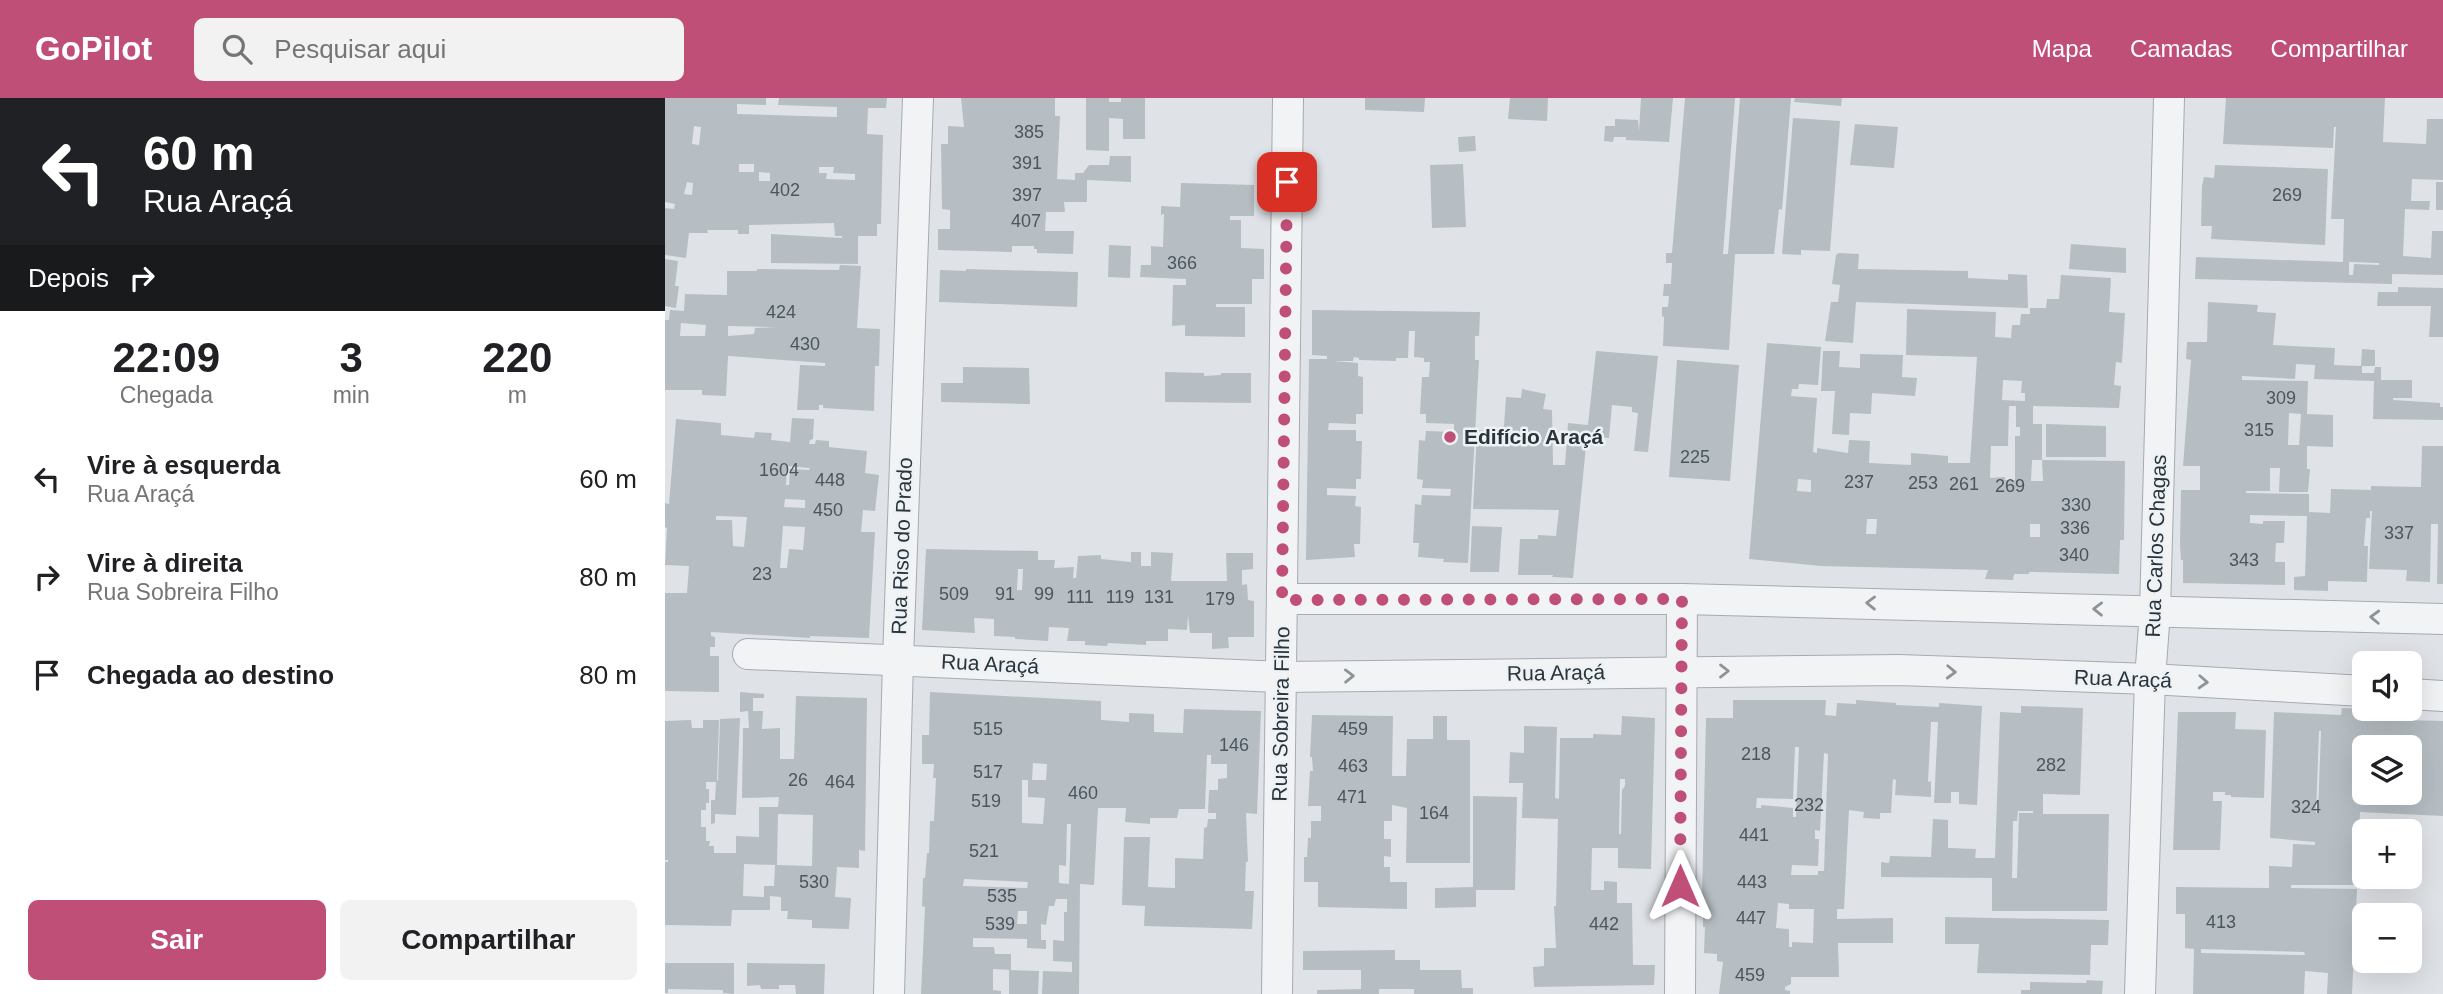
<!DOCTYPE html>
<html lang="pt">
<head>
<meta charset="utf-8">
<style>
  :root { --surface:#fff; --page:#f2f2f2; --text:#202124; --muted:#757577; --accent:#c04f78 }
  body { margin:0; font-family:Helvetica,sans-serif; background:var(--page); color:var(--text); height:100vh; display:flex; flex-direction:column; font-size:26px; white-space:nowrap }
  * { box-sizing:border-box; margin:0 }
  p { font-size:23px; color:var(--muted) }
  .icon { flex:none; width:38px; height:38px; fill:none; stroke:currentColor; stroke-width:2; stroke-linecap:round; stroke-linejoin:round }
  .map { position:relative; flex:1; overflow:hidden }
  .details { display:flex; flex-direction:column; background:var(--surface); width:665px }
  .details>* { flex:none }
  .hud { background:#202124; color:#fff; overflow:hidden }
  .buttons { position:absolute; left:1687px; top:553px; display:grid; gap:14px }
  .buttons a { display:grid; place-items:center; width:70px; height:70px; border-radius:10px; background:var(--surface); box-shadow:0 7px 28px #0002; font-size:35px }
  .pin { position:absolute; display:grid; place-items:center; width:60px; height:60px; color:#fff; margin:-30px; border-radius:14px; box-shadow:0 4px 10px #0006 }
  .me { position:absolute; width:77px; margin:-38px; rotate:0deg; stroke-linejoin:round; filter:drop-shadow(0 0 5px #0008) }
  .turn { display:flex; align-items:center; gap:24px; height:147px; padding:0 28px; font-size:32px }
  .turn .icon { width:91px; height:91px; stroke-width:2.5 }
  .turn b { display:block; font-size:49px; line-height:60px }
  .then { display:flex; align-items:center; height:66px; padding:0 28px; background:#0003; gap:14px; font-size:26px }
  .eta { display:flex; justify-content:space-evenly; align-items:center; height:119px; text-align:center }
  .eta b { font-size:42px; font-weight:600; line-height:49px }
  .action { display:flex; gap:14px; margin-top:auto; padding:14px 28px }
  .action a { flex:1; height:80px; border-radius:10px; background:var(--accent); color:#fff; font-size:28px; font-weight:600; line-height:80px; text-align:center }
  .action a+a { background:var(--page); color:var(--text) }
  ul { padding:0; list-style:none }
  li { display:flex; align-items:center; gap:21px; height:98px; padding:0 28px }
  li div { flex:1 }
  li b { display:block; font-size:26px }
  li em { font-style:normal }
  header { display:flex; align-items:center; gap:42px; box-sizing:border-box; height:98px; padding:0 35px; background:var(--accent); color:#fff }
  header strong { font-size:33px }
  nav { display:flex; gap:38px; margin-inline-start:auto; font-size:24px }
  .search { width:490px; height:63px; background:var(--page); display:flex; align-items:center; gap:18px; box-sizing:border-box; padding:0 24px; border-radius:10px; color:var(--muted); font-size:26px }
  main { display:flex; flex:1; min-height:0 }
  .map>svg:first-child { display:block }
</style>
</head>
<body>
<header>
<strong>GoPilot</strong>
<div class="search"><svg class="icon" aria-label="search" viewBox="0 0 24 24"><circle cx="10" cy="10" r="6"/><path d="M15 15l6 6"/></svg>Pesquisar aqui</div>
<nav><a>Mapa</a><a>Camadas</a><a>Compartilhar</a></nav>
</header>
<main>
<section class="details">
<div class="hud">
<div class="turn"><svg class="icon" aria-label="left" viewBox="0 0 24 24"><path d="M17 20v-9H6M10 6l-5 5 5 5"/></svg><div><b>60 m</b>Rua Araçá</div></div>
<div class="then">Depois<svg class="icon" aria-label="right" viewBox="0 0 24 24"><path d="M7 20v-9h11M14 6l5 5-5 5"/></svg></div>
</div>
<div class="eta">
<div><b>22:09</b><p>Chegada</p></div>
<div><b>3</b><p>min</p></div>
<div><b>220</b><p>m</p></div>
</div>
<ul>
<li><svg class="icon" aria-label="left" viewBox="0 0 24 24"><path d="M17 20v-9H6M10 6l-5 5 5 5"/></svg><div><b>Vire à esquerda</b><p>Rua Araçá</p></div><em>60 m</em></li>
<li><svg class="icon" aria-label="right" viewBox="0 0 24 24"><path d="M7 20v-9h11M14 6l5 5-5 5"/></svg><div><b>Vire à direita</b><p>Rua Sobreira Filho</p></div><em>80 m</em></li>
<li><svg class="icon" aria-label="arrive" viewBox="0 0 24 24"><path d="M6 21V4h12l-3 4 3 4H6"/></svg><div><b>Chegada ao destino</b></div><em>80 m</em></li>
</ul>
<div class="action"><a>Sair</a><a>Compartilhar</a></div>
</section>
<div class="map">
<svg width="1778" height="896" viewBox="0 0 1778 896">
  <rect width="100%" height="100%" fill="#dfe3e7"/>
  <!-- building -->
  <g fill="#b6bec3" fill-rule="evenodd">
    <path d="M0 0H101V7L72 6V16L172 19V9L113 7 114 0H222L221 10H203L202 36 218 37 216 126H212V138H193V166L106 165V136L177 140V138H170L169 125 84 127V136H73V132H42L43 135H24L21 160 0 157V110L9 111 10 106 0 104ZM29 28 36 29 34 47 27 46ZM74 66H89V74H74ZM154 69H169L168 75 190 76V82L161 81 162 75H154ZM94 74 105 75V83H94ZM22 84 28 85 27 97 19 96Z"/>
    <path d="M296 0H390V18H395L392 81 410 82V75H418L424 67H444L445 58H466V84L422 82V104H399L400 114H381L380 133H409L408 156 372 155V151H369V148H347V154L273 152V131H285V112L277 111 276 46H283V28L299 29Z"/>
    <path d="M421 0H444V4H456V0H480V41H458V21L444 20V53L421 52Z"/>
    <path d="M700 0H760L759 14 700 12Z"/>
    <path d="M845 0H883L882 23 843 21Z"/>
    <path d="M976 0H1008L1004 44 961 42V39H949L948 44 939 43 940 28H950V21L973 22 974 33Z"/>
    <path d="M1020 0H1070L1058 156H1063L1075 0H1126L1117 112 1114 111 1109 156H1070L1064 252 998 248 999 219 997 218V209H1003L1004 198H998L999 186H1006L1007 165H1001V155H1007Z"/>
    <path d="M1130 0H1177L1176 8 1129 4Z"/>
    <path d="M1561 0H1720L1718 44 1761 46 1762 21H1778V82L1747 81 1746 103H1765L1764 112 1740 111 1738 158 1766 160 1767 133H1778V177L1727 176V186L1530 181 1531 159 1678 164 1679 121H1666L1671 29H1669L1668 50 1558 46ZM1684 164 1714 165V167L1689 166 1688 177H1684Z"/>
    <path d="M1128 20 1175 23 1165 153 1136 152V157L1117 156Z"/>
    <path d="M1190 26 1233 29 1229 70 1185 67Z"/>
    <path d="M810 38 811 53 794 54 793 39Z"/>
    <path d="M798 66 801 129 767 130 765 67Z"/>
    <path d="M1550 67 1663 71 1660 147 1546 141 1547 128H1536L1537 88 1539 79 1549 80Z"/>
    <rect x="1771" y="84" width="7" height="28"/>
    <path d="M516 85 589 87V118H565V122H576V150L599 151V181H587V206H551V209H580V239L520 238V227L507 228 508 187H521V181L475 179 476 167H486V148L498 149 499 116 496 117V108L515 109Z"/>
    <path d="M1406 146 1461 150V175L1404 171Z"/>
    <path d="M444 147 466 148 465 180 443 179Z"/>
    <path d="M1174 155 1194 156 1193 171 1303 173V180L1343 182V176L1362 177 1363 210 1191 204 1188 245 1160 243 1166 204H1173L1175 187 1167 186 1171 157Z"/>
    <path d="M0 161 13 163 10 188H14L11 210 0 208Z"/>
    <path d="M175 167 196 168 192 230 215 231 214 268H210L209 313 158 310V307H154V312H132L135 267 160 268V265L63 258 61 298 37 297V292H0V222H4L5 212 19 213 20 196 62 197V173H92V171L174 172ZM16 225 41 227 40 238H15ZM63 228 107 229H112L90 230 89 236 63 238Z"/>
    <path d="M301 171 413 174 412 209 274 204 275 172 301 173Z"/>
    <path d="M1396 177 1446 180 1444 214 1460 215 1457 265 1451 264 1449 287 1456 288 1454 310 1368 308V326H1377V362L1460 363 1459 442H1455L1454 476 1364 474V476H1349L1348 482 1320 481 1323 472 1156 468 1084 461 1102 245 1156 249 1153 287 1134 286 1133 291H1127L1126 298 1152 300 1148 354 1152 355V350L1183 355 1184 342 1205 343 1204 365 1246 367V355L1283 358V365H1305L1312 259 1241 257 1242 211 1331 214 1330 239 1346 240 1347 227H1355L1356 216H1365V210H1381L1382 201H1394ZM1338 282 1357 283 1356 295H1360V303L1337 302ZM1344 308H1351V329H1355V338H1350V382H1340V379L1325 380 1326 348H1343ZM1367 362H1377L1378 383H1366ZM1133 381 1146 382V394L1132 393ZM1202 421H1212L1211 436H1201ZM1365 426H1375V439H1365Z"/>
    <path d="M1733 189 1778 190V239H1764L1766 208H1712L1713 194H1733Z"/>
    <path d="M1543 204 1593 207 1592 214 1611 215 1608 247 1670 250 1669 267 1696 268 1697 251 1710 252V268H1697V275H1709L1710 269H1716V282H1747V300H1728V302L1775 305V309H1778V322L1708 321 1709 283 1649 281 1650 267 1631 266 1630 281 1577 278V282L1643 283 1642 316 1668 317V349L1642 348V371H1645L1643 394H1614L1615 370H1605V393H1581V395L1644 396V414L1665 415 1666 391 1706 392V388L1756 389 1757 348H1778V486H1772L1773 426H1766L1765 484 1741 483 1742 472 1704 471 1707 413H1705V420H1701L1699 448H1703L1702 484 1663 483V493L1629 492V479L1640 478 1642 418 1585 417V425L1598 426V423H1620L1619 445H1611L1610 464H1620V487L1518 485V462H1516L1515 446 1516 392H1535V368H1518L1526 262 1521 261 1522 244H1542ZM1624 315 1636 316 1634 347H1623Z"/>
    <path d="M647 212 815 214 814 238H810V262H814L803 465 778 464 779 461 753 459 754 445H748L750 406 756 407 757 397 785 398 786 391 757 390 758 382 752 381 754 342 760 343 761 333 789 334V326L761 325V316H755L757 279H764L765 264H759V260L749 259 750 233H744L743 260H731V263L694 262V260L689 259 688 263H668L693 265V278L698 279V316H691V326L664 325 663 332H691V343H697L696 381H691V391L662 390V397L691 398 690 408 696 409 695 446H689L690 459 641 462 644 261H662V258L647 257Z"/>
    <path d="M931 253 993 258 983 354 969 353 973 315 967 314V309L947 307 944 340 922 338 908 480 887 479 888 477H853L855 441H873V437L891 438 894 412 808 411 812 332 835 333V329L839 328 841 299 856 300 857 291 881 296 878 311 887 312 888 367H900L903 325 923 327Z"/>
    <path d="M1158 253H1175L1174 269 1195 270V256L1238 257 1237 279 1252 280 1250 298 1207 295 1206 316 1185 315 1184 337 1167 336 1170 293H1156Z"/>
    <path d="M1012 262 1074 267 1065 383 1004 379Z"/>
    <path d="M298 269 364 270 365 306 276 304V285H298Z"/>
    <path d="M500 274 539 275V278L556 277V275H586V305L500 304Z"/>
    <path d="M127 320 149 321 148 341 145 342 144 346H150L151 342 164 343V349L202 353 200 375 214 377 210 413 198 412 196 434H210L204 540 145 538V540L46 534V538L50 539V549H45V558H54V594L0 593V495H22L24 468 0 467 2 430 0 429V405L4 406 11 321 56 325V337L89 340 90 334 107 335 106 342 125 344ZM122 368 145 370 144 372 125 371 124 387H121ZM120 401 140 402V410L119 409ZM51 418 82 419 79 449 68 448 67 422H51ZM118 428 140 429 138 452 124 451 122 470H115Z"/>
    <path d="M1381 326 1441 328V359H1381Z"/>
    <path d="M807 428 837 429 834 474H805Z"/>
    <path d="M261 451 373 453V462H390L389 470 409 469 408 480H411L413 458 436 457V461L466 464V454H476V468H486V454L508 455 506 483H562L561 455H588V471L577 472V487L582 486 583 502 589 503V539H563L564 550 547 551V535H525L523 517 522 532 503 531V543H481V547L443 545 442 548 420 547V543H402L404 530 384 529 383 543 350 541V539L329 538V521L309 520 310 535 257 532ZM353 471H358L357 492H352Z"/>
    <path d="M75 594 99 596V600H88V613H98L97 631 115 630V661H129L131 598 202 600 200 753 194 752V770L172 769 170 799 186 800 184 831 147 830V822L122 821 123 813H116V799L105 798V812H67L66 828 0 827V764H3V762H0V623L26 622 27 630H38V622H54L52 682 53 683 55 621 75 620 71 717 50 716V725L46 726V702H50L51 684H41V691H44V705H41V712H36V729H41V743H45L44 748H49V755H71V738L94 739V709H113L114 699 77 700 78 630H84L83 613 75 614ZM113 716 148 717 147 768 112 767ZM79 766 110 767 109 788H99V799L78 798Z"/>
    <path d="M265 594 436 603V622L464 624V615L489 616V634L518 635 519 611 596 613 592 716 581 715 583 764H581L580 793H589L587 831 479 828 480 808 457 807 459 739H485L483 789 510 790V760L538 761 539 730 542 729 543 721H551V715H543L544 692H553V681L562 680V666H546V657H542L540 711H514L512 720H485V726L460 724 461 710H433L429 787 415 786 414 896H377L378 873 407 874V864L388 863V842L399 843V814H402V801H391L389 808H384L381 827 376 826V842H381V851L362 850V841L308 840V849H329L330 856H346V872L328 871V892L336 893V896H256L260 809 257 808 258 780H260L262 755H264L265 723H269L271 680H268L269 666H257V637H264ZM368 665 382 666 381 682H367ZM357 682H363V699L380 700 378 726 357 725ZM402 726H406L404 786 394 785V767L401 768ZM299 781 363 784 362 790 298 788ZM353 813H362V826H352Z"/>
    <path d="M1068 602H1161L1160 617 1171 618 1172 605 1191 606V602L1231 605V607L1274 609V605L1317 608 1312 707 1294 706V694H1286V705H1269L1273 624H1266L1263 684 1266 683V699L1230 697 1231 682 1228 681 1226 715H1215V721L1198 720 1199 714 1184 712 1179 811H1172V821L1228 820V845H1173L1174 879H1126V886L1120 889V892L1125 893V896H1054L1058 864 1052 863V856L1039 855 1040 829H1038V799L1037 798 1041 620H1068ZM1130 649H1134L1131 719H1128V710L1096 707V710H1091L1092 700 1128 701ZM1159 655 1163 656 1159 773H1153V777H1126L1127 767 1153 768 1154 741H1150V732L1155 733ZM1113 805 1124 806V811H1149L1148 845 1127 844V849H1124V831L1111 830Z"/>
    <path d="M1356 608 1418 610 1415 697 1378 696V716H1444L1442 813H1327V780L1216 779V764L1224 765 1225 758 1266 759 1268 721 1283 722V750L1311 751 1310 760H1330L1335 614 1356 615ZM1353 713H1368V715H1354L1352 780H1347L1348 723H1352Z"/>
    <path d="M1677 610 1699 611V621L1778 623V718L1695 714 1692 787H1626V790L1692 791 1687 896H1662L1663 875 1640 873 1639 896H1528L1529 851 1520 850V816H1511V789L1604 790V768L1627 769 1628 746 1650 747V744L1605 740 1609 614 1676 617ZM1654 633H1656L1653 715H1651ZM1699 649H1745V695H1699ZM1536 851 1639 854 1640 857 1536 855Z"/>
    <path d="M1513 614H1571L1570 631 1601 632 1599 700 1566 699V697H1560V694H1548V703H1557L1555 752H1508Z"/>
    <path d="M647 617 728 618 727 678H741L742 641H768V618H782V642H805V765H741L742 710 727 707V723H719V741H726V759L719 758V769H725V784H742V811L653 809V784H639V759H642L643 740H646V723H656V708H643L645 673H648L647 659H645Z"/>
    <path d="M957 618 990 620 986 771 953 770V750H927L926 792H939V783L952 784V805H967L968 867H990L989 887 869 889 868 869 879 868V850H891L889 808H891L893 721 857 720 858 685H844L845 654 859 655V628L892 629 890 700 894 701 895 640H928V636L956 637ZM955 681H960V688L957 692 956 736H954Z"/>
    <path d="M808 698 852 699 850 792H811V809L770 810V790L808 789Z"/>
    <path d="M1280 819 1444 822 1443 847H1426L1425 877 1312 875 1314 846H1280Z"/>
    <path d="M730 852V862H755V872H796L797 890H808V896H749V891H714V896H652V892L696 891V872H638V853Z"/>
    <path d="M0 865H69V896L58 895V892L3 891V895H0Z"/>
    <path d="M82 865 160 866 159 896H131L130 887H114V891H96L95 887 82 888Z"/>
    <path d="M344 872 374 873 373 896H344Z"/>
    <path d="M1422 882 1438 883 1437 896H1356V892H1365V884L1421 885Z"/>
  </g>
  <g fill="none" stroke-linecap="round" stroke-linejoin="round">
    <defs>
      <g id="minor">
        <path d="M617 501H1017L1778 521"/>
        <path d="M83 556 616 579 1234 572 1485 581 1699 593"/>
        <path d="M1745 596 1778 598"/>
        <path d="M224 896 233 562 253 0"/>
        <path d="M612 896 623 0"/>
        <path d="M1015 896 1017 501"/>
        <path d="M1475 896 1485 581 1490 513 1504 0"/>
      </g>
    </defs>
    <!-- minor casing -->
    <use href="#minor" stroke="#a5abb0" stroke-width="32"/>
    <!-- minor -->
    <use href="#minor" stroke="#f1f3f5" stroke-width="30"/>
  </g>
  <!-- one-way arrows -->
  <defs><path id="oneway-chevron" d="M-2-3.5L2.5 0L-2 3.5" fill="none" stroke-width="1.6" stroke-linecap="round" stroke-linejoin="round" transform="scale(1.75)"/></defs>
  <g stroke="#8d9498">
    <use href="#oneway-chevron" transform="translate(1206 505) rotate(-179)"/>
    <use href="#oneway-chevron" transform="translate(1433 511) rotate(-179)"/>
    <use href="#oneway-chevron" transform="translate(1710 519) rotate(-178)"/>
    <use href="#oneway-chevron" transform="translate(1059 573)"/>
    <use href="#oneway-chevron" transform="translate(1286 574) rotate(2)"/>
    <use href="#oneway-chevron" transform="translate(684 578) rotate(-1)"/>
    <use href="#oneway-chevron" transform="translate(1538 584) rotate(3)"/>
  </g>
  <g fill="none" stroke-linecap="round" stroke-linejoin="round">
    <!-- route -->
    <path stroke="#c04f78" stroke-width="12" stroke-dasharray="0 21.6" d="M622 84 617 502 1017 501 1015 788"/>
  </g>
  <!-- markers -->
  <circle fill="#c04f78" stroke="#eef2f4" stroke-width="2.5" cx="785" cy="339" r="7"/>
  <g text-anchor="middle" stroke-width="5" stroke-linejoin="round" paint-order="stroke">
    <!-- number labels -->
    <g font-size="18" fill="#4c565e">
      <text x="364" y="40">385</text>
      <text x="362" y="71">391</text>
      <text x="120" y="98">402</text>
      <text x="362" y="103">397</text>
      <text x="1622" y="103">269</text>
      <text x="361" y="129">407</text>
      <text x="517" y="171">366</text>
      <text x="116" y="220">424</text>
      <text x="140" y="252">430</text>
      <text x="1616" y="306">309</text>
      <text x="1594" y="338">315</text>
      <text x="1030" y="365">225</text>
      <text x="114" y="378">1604</text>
      <text x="165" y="388">448</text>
      <text x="1194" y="390">237</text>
      <text x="1258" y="391">253</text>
      <text x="1299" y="392">261</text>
      <text x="1345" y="394">269</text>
      <text x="1411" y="413">330</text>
      <text x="163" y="418">450</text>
      <text x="1410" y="436">336</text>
      <text x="1734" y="441">337</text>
      <text x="1409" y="463">340</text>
      <text x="1579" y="468">343</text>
      <text x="97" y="482">23</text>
      <text x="289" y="502">509</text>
      <text x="340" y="502">91</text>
      <text x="379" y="502">99</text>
      <text x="415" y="505">111</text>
      <text x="455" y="505">119</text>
      <text x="494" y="505">131</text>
      <text x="555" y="507">179</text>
      <text x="323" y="637">515</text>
      <text x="688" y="637">459</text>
      <text x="569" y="653">146</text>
      <text x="1091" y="662">218</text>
      <text x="1386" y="673">282</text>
      <text x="688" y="674">463</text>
      <text x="323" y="680">517</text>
      <text x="133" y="688">26</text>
      <text x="175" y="690">464</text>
      <text x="418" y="701">460</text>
      <text x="687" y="705">471</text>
      <text x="321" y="709">519</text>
      <text x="1144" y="713">232</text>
      <text x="1641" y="715">324</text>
      <text x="769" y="721">164</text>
      <text x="1089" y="743">441</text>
      <text x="319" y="759">521</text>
      <text x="149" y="790">530</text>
      <text x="1087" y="790">443</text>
      <text x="337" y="804">535</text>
      <text x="1086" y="826">447</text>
      <text x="1556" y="830">413</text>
      <text x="335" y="832">539</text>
      <text x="939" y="832">442</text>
      <text x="1085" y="883">459</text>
    </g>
    <!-- poi labels -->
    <g font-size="21" font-weight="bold" fill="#29343c" stroke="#eef2f4" text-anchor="start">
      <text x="799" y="346">Edifício Araçá</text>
    </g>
    <!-- street labels -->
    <g font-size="21" fill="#29343c" stroke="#eef2f4">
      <text transform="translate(237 448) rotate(-88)" y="7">Rua Riso do Prado</text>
      <text transform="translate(1491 448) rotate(-88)" y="7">Rua Carlos Chagas</text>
      <text transform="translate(325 566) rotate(3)" y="7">Rua Araçá</text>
      <text transform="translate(891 575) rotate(-1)" y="7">Rua Araçá</text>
      <text transform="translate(1458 581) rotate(2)" y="7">Rua Araçá</text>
      <text transform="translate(616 616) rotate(-89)" y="7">Rua Sobreira Filho</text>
    </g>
  </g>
</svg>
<div class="buttons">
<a><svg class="icon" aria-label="sound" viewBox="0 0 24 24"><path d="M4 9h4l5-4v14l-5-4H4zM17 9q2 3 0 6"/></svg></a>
<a><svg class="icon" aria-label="layers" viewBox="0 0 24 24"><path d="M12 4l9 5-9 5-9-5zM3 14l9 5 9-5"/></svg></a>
<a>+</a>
<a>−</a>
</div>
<div class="pin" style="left:622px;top:84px;background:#d93025"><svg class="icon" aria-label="arrive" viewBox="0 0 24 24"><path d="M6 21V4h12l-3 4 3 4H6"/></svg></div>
<svg class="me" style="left:1015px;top:788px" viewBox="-20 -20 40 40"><path d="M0-17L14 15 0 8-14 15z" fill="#c04f78" stroke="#fff" stroke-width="4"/></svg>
</div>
</main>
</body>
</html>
